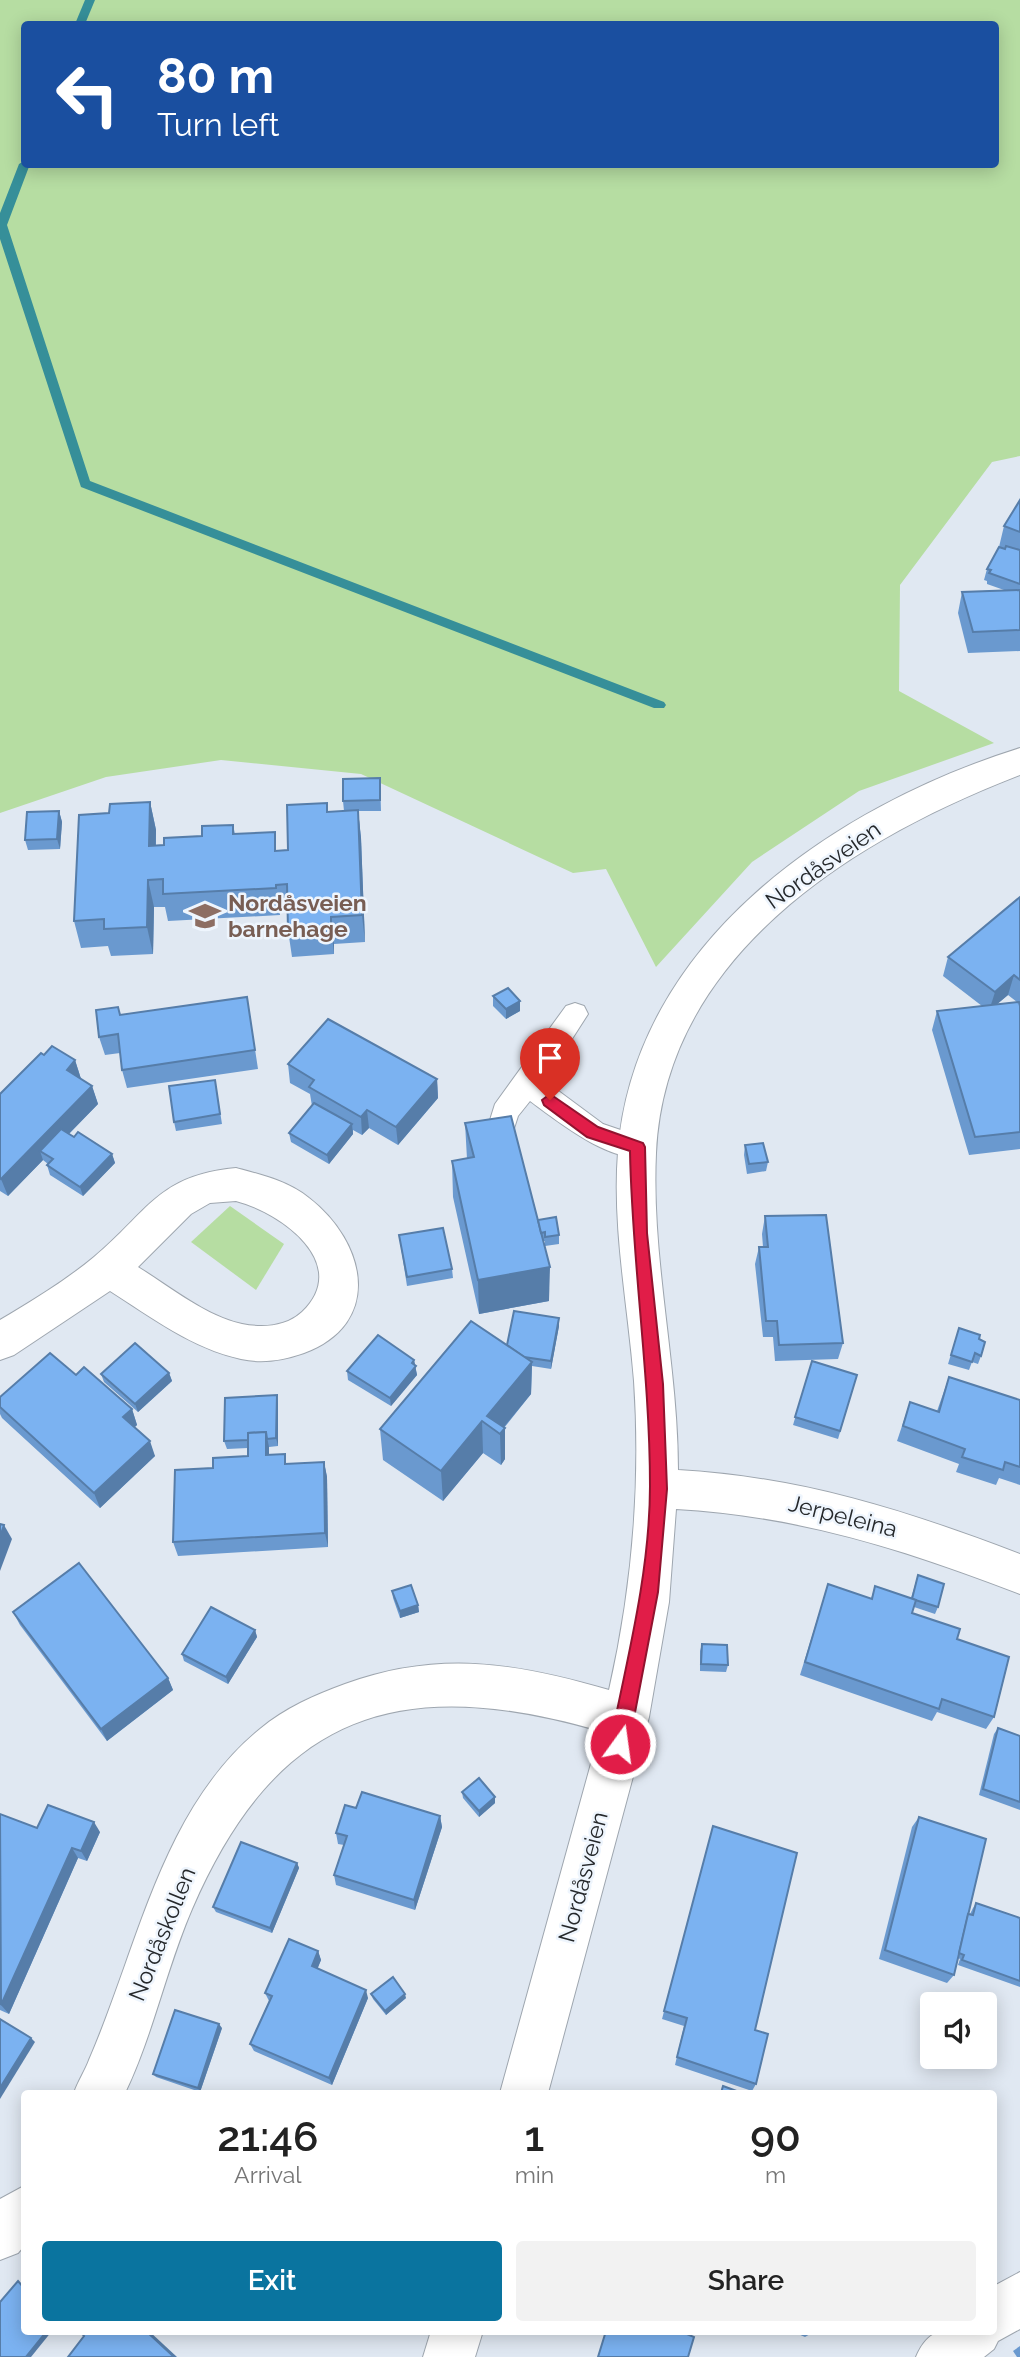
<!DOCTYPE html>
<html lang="en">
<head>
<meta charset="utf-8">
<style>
  :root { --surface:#fff; --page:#f2f2f2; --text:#222; --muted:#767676; --accent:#0a749f }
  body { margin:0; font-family:Raleway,sans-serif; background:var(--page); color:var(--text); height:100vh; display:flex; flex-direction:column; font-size:26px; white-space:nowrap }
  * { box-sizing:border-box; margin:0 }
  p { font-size:23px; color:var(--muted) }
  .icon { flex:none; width:38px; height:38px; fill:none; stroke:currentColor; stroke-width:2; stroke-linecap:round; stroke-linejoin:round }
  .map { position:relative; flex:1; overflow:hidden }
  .side { position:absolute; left:21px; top:2090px; width:976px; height:245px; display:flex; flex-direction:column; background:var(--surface); border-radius:7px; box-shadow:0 4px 18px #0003 }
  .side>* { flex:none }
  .banner { position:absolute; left:21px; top:21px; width:978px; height:147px; border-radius:7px; box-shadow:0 4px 18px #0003; background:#1a4fa0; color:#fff; overflow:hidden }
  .buttons { position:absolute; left:920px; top:1992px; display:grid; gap:14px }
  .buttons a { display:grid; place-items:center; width:77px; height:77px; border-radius:7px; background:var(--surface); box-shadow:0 4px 18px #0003; font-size:35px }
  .pin { position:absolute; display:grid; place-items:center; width:60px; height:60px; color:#fff; margin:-72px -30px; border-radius:50% 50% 50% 0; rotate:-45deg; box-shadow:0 0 7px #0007 }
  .pin .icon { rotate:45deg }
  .me { position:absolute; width:77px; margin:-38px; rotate:14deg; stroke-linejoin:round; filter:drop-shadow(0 0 5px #0008) }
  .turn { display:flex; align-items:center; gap:24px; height:147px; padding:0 21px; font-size:32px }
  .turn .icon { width:91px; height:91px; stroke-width:2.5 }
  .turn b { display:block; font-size:49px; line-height:60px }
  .eta { display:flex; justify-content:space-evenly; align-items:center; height:119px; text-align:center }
  .eta b { font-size:42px; font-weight:600; line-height:49px }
  .cta { display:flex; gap:14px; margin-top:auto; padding:14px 21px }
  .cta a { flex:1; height:80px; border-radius:7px; background:var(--accent); color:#fff; font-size:28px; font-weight:600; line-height:80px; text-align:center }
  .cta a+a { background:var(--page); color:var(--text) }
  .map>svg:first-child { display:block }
</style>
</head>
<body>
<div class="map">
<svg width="1020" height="2357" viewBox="0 0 1020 2357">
  <rect width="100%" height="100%" fill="#e0e8f2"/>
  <!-- green -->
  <g fill="#b6dda2" fill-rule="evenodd">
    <path d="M0 0H1020V456L992 462 900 585 899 691 994 743 859 791 752 862 656 967 606 869 573 873 361 774 221 760 106 777 0 813ZM24 24H996V164H24Z"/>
    <path d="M230 1206 284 1244 256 1290 191 1242Z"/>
  </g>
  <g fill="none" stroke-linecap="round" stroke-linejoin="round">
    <!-- stream -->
    <g fill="#368f99" fill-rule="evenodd">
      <path d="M85 0H95L85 24H75Z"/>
      <path d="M24 161V164H30L7 225 90 481 664 702 666 705 664 708H654L81 487 0 239V213L19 164Z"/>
    </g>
    <defs>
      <path id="service" d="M575 1003 584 1006 588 1014 545 1081 603 1124 647 1139 651 1147 647 1155C614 1167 556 1120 530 1101L518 1116 509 1144 499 1148 489 1144 485 1136 495 1104 566 1006Z"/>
      <g id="minor">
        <path d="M1020 748V775C854 839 665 955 656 1153 651 1259 678 1364 678 1470 801 1477 905 1510 1020 1554V1594C905 1550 801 1516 676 1509L669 1602 649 1717 548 2093H500L600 1731C400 1673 277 1712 192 1909 166 1969 153 2035 125 2093H74C78 2081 85 2071 89 2060 138 1948 161 1810 260 1729 285 1708 315 1695 345 1684 439 1650 516 1663 609 1690 632 1589 641 1484 634 1381 628 1306 612 1227 618 1152 634 942 835 806 1020 748Z"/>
        <path d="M236 1168C262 1175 288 1181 309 1198 366 1242 384 1323 304 1353 284 1360 263 1364 241 1359 193 1349 151 1317 110 1291L14 1355 0 1360V1320C32 1301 65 1281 94 1257 148 1212 158 1175 236 1168ZM236 1201C282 1213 352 1264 302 1312 286 1327 262 1328 242 1324 205 1316 169 1286 138 1267L191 1214 210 1203Z"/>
        <path d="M24 2186V2246L18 2253 0 2260V2199Z"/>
        <path d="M1020 2272V2329L998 2341 994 2349 984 2357H916C932 2319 957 2331 994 2331V2286Z"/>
        <path d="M431 2331H483L475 2357H423Z"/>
      </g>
    </defs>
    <!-- service casing -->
    <use href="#service" stroke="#9ea6af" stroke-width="2"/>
    <!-- minor casing -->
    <use href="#minor" stroke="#9ea6af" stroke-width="2"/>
    <!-- service -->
    <use href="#service" fill="#fff" fill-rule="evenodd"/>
    <!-- minor -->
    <use href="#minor" fill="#fff" fill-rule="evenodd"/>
  </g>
  <!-- wall -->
  <g fill="#6a99cf" fill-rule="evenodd">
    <path d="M1020 500V651L968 653 958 613 962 592 1004 590 987 584V581L984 580 987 569 999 547 1004 526Z"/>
    <path d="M380 778 381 811H358L361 838 365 942 334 944V954L292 957 288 930V911L280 912V915L168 921 165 907H154L153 954 111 956 108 946 81 948 74 921 109 813 150 802 156 830V846L164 845 202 836 233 825 235 834 278 851 288 850 327 803 328 812 344 811 343 801Z"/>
    <path d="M59 811 62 822 60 849 28 850 25 840Z"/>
    <path d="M1020 897V1004L1019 1003 1020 1006V1149L969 1155 932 1030 937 1011 982 1006 943 976 948 957ZM1008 995 1017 1002 997 1004Z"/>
    <path d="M493 996 520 1011 506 1019 493 1006Z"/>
    <path d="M247 997 258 1069 127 1088 122 1070 120 1053 105 1055 99 1037 118 1007 120 1015Z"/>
    <path d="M44 1055 75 1060 81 1079 92 1086 98 1104 69 1134 112 1154 115 1163 83 1196 50 1175 47 1165 48 1164 43 1160 8 1196 0 1191V1094Z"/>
    <path d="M288 1064 437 1079 438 1098 398 1145 369 1128 362 1135 353 1130V1134L329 1164 291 1142 289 1133 312 1106 310 1094 290 1083Z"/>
    <path d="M215 1080 222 1124 176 1131 174 1122Z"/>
    <path d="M465 1123 538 1220 559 1235V1244L545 1246V1241H543L549 1301 479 1314 453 1197 452 1161 467 1159Z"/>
    <path d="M745 1145 768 1162 766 1171 747 1174 744 1155Z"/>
    <path d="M765 1216 843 1343 838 1359 775 1361 773 1337H763L755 1264 759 1247H763L762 1234Z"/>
    <path d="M399 1235 452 1269 453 1278 407 1286Z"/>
    <path d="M559 1326 551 1369 532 1366 531 1394 504 1428 505 1459 501 1465 483 1453 443 1501 383 1460 380 1429 507 1345Z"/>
    <path d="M959 1328 979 1339 981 1356 978 1364 972 1362 969 1370 948 1364Z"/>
    <path d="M414 1360 417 1375 391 1406 348 1380 347 1371Z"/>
    <path d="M812 1361 857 1375 838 1439 793 1425Z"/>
    <path d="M169 1373 172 1381 138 1412 104 1382 101 1374Z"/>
    <path d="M76 1375 132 1409 137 1425 134 1427 155 1456 100 1508 2 1418 0 1414V1397Z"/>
    <path d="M949 1377 1020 1400V1485L999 1478 996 1485 956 1472 959 1464 897 1441 910 1402 937 1411Z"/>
    <path d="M277 1395 278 1404V1446L269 1447V1455L287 1464 324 1462 327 1477 328 1547 178 1556 173 1542 213 1468 248 1456V1448L227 1449 224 1441Z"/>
    <path d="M918 1575 938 1607 935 1614 914 1607 912 1613 957 1639 994 1717 986 1729 937 1712 932 1721 800 1675 828 1584 871 1599 875 1586 911 1598Z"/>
    <path d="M392 1591 418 1605 419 1612 400 1618 393 1598Z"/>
    <path d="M13 1612 168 1678 173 1690 107 1741 20 1625Z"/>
    <path d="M255 1630 257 1637 228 1684 184 1661 182 1654Z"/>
    <path d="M702 1644 728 1665 726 1672 700 1671V1651Z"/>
    <path d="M998 1728 1020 1736V1810L979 1795 994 1734Z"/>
    <path d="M462 1792 495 1797V1803L479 1817 463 1798Z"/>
    <path d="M356 1808 440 1816 442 1827 415 1910 336 1885 334 1875 344 1845 338 1844 336 1833Z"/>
    <path d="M0 1814 37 1828 100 1832 87 1861 78 1858 9 2014 0 2010Z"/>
    <path d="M919 1817 968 1914H970L973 1908 976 1903 1020 1918V1987L958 1965 960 1959 958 1958 954 1975 947 1983 879 1959 912 1827Z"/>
    <path d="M713 1826 755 2030 756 2084 752 2091 675 2065 684 2026 662 2019Z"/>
    <path d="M297 1863 299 1868 272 1933 216 1912 213 1907Z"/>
    <path d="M318 1951 321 1960 317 1969 368 1998 332 2085 254 2051 250 2044 269 2001 265 1993Z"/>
    <path d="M371 1994 406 1998 386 2015 373 1999Z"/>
    <path d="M222 2028 200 2092 156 2077 153 2074Z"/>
    <path d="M791 2331H811L810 2334 805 2337Z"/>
    <path d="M1020 2346V2357H1017L1013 2351Z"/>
  </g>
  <!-- shaded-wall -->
  <g fill="#567da9">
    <path d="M150 802 156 830 155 874 149 846Z"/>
    <path d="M358 810 361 838 365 942 362 915Z"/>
    <path d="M59 811 62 822 60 849 57 839Z"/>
    <path d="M148 880 154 907 153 954 147 927Z"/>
    <path d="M331 917 334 944V954L331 927Z"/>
    <path d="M1014 975 1008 995 989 1011 995 992Z"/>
    <path d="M520 1001V1011L506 1019V1009Z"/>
    <path d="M75 1060 81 1079 67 1070Z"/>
    <path d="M437 1079 438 1098 398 1145 396 1127Z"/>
    <path d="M92 1086 98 1104 47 1156 40 1151 43 1160 8 1196 1 1179Z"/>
    <path d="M367 1110 369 1128 362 1135 361 1117Z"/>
    <path d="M352 1124 353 1134 329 1164 327 1155Z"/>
    <path d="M112 1154 115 1163 83 1196 80 1187Z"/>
    <path d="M550 1267 549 1301 479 1314 478 1280Z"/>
    <path d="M559 1318V1326L551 1369V1361Z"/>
    <path d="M414 1360 417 1375 391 1406 390 1398Z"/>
    <path d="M532 1362 531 1394 499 1433 487 1416Z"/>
    <path d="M169 1373 172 1381 138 1412 135 1404Z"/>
    <path d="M277 1395 278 1404V1446L276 1438Z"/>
    <path d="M132 1409 137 1425 129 1433 123 1417Z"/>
    <path d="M482 1421 483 1453 443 1501 441 1471Z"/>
    <path d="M505 1428V1459L501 1465 500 1434Z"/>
    <path d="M266 1432 269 1447V1470L266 1455Z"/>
    <path d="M150 1441 155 1456 100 1508 94 1493Z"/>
    <path d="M324 1462 327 1477 328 1547 325 1533Z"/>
    <path d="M4 1525 12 1539 0 1571V1537Z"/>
    <path d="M418 1605 419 1612 400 1618V1611Z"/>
    <path d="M255 1630 257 1637 228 1684 226 1677Z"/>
    <path d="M168 1678 173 1690 107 1741 101 1729Z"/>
    <path d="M495 1797V1803L479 1817V1811Z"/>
    <path d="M440 1816 442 1827 415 1910 414 1900Z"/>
    <path d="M94 1822 100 1832 87 1861 81 1851Z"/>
    <path d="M72 1848 78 1858 9 2014 1 2005Z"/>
    <path d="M297 1863 299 1868 272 1933 270 1928Z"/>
    <path d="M318 1951 321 1960 315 1975 312 1966Z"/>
    <path d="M366 1990 368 1998 332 2085 329 2078Z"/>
    <path d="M405 1994 406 1998 386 2015 385 2011Z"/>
    <path d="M219 2024 222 2028 200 2092 198 2088Z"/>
    <path d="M31 2038 35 2042 0 2099V2088Z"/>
    <path d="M47 2331H52L31 2357H26Z"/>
    <path d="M146 2331H149L177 2357H174Z"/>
  </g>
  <!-- building -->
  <g fill="#7bb2f1" stroke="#567da9" stroke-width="2">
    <path d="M1020 500V532L1004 526Z"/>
    <path d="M1006 546 1020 550V584L989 573 991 570 987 569 999 547 1005 549Z"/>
    <path d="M1020 590V630L973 632 962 592Z"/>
    <path d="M380 778V800L343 801V779Z"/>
    <path d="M150 802 149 846 164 845V838L202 836V826L233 825V834L275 832V851L288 850 287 805 327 803V812L358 810 362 915 331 917V927L288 930 287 884 276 885V888L163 894V879L148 880 147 927 104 929V919L74 921 79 815 109 813 110 804Z"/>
    <path d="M59 811 57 839 25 840 27 812Z"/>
    <path d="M1020 897V980L1014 975 995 992 948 957Z"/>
    <path d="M508 988 520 1001 506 1009 493 996Z"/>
    <path d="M247 997 255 1050 122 1070 118 1034 99 1037 96 1010 118 1007 120 1015Z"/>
    <path d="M1019 1002 1020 1006V1132L975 1137 937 1011Z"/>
    <path d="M328 1019 437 1079 396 1127 367 1110 361 1117 309 1087 314 1080 288 1064Z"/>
    <path d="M52 1046 75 1060 67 1070 92 1086 1 1179 0 1178V1094L41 1053 44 1055Z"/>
    <path d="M215 1080 220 1114 174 1122 169 1086Z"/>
    <path d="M314 1103 352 1124 327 1155 289 1133Z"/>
    <path d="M511 1116 550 1267 478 1280 452 1161 474 1157 465 1123Z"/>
    <path d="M61 1129 74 1137 78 1132 112 1154 80 1187 47 1165 53 1159 40 1151Z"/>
    <path d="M763 1143 768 1162 749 1164 745 1145Z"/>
    <path d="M826 1215 843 1343 779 1345 777 1321H766L759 1247H768L765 1216Z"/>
    <path d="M556 1217 559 1235 545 1237V1232L541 1233 538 1220Z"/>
    <path d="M443 1228 452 1269 407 1277 399 1235Z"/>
    <path d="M514 1311 559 1318 551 1361 524 1357 507 1345Z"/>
    <path d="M471 1321 532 1362 487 1416 505 1428 500 1434 482 1421 441 1471 380 1429Z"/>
    <path d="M959 1328 980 1335 979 1339 985 1342 981 1356 975 1353 972 1362 951 1355Z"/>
    <path d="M378 1335 414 1360 412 1363 416 1366 390 1398 347 1371Z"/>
    <path d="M135 1343 169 1373 135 1404 101 1374Z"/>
    <path d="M50 1353 76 1375 84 1367 132 1409 123 1417 150 1441 94 1493 0 1407V1397Z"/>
    <path d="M812 1361 857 1375 840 1431 795 1417Z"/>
    <path d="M949 1377 1020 1400V1467L1005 1462 1003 1470 962 1457 965 1449 903 1426 910 1402 939 1412Z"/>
    <path d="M277 1395 276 1438 267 1439 266 1432 248 1433V1440L224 1441 225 1398Z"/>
    <path d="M266 1432V1455L285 1454V1464L324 1462 325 1533 173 1542 175 1470 213 1468V1458L248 1456V1433Z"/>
    <path d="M0 1524 4 1525 0 1537Z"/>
    <path d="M79 1563 168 1678 101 1729 13 1612Z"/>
    <path d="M918 1575 944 1584 938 1607 912 1599Z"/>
    <path d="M828 1584 872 1599 875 1586 916 1600 912 1613 960 1629 957 1639 1009 1657 994 1717 942 1699 939 1709 805 1662Z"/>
    <path d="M411 1585 418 1605 400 1611 392 1591Z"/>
    <path d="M211 1607 255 1630 226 1677 182 1654Z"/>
    <path d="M702 1644 727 1645 728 1665 701 1664Z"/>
    <path d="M998 1728 1020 1736V1802L983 1789Z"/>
    <path d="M479 1778 495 1797 479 1811 462 1792Z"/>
    <path d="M362 1792 440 1816 414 1900 334 1875 347 1836 336 1833 345 1805 356 1808Z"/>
    <path d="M48 1805 94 1822 81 1851 72 1848 1 2005 0 1814 37 1828Z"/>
    <path d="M919 1817 986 1839 954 1975 885 1950Z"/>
    <path d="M713 1826 797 1853 755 2030 768 2034 756 2084 677 2057 687 2018 664 2011Z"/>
    <path d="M241 1842 297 1863 270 1928 213 1907Z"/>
    <path d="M976 1903 1020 1918V1981L962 1960 964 1955 959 1953 968 1914 973 1915Z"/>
    <path d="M289 1939 318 1951 312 1966 366 1990 329 2078 250 2044 272 1996 265 1993Z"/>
    <path d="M393 1977 405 1994 385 2011 371 1994Z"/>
    <path d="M175 2010 219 2024 198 2088 153 2074Z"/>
    <path d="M0 2019 31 2038 0 2088Z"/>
    <path d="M723 2086 742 2093H721Z"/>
    <path d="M18 2281 24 2288V2331H47L26 2357H0V2302Z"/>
    <path d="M80 2331H146L174 2357H68L84 2336Z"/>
    <path d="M606 2331H680L694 2337 688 2357H598Z"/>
  </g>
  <!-- route -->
  <path fill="#e11d48" stroke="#92132f" stroke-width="2" d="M550 1094 598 1127 643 1143 645 1147 647 1233 663 1384 667 1489 658 1592 629 1744 626 1750 620 1753 613 1750 610 1744C627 1660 650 1572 650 1486 650 1374 632 1263 630 1151L587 1137 544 1105 542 1100Z"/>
  <!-- icons -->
  <defs>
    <symbol id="school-bare" viewBox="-9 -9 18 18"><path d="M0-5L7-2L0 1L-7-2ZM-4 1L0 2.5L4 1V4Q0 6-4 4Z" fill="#8d6e63" stroke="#eef5fd" stroke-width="2.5" paint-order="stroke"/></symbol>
  </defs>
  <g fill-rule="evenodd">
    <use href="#school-bare" x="183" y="894" width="44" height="44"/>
  </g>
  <g text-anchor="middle" stroke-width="5" stroke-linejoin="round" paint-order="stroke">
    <!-- street labels -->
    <g font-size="23" fill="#25282b" stroke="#eef5fd">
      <text transform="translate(823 865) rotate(-35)" y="8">Nordåsveien</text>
      <text transform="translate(843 1516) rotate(14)" y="8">Jerpeleina</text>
      <text transform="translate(583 1877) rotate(-75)" y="8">Nordåsveien</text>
      <text transform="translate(162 1934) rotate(-68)" y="8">Nordåskollen</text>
    </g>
    <!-- education labels -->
    <g font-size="23" font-weight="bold" fill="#785e54" stroke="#eef5fd" text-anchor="start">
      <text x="228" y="911">Nordåsveien<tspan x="228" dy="26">barnehage</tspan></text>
    </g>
  </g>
</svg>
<div class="buttons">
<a><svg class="icon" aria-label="sound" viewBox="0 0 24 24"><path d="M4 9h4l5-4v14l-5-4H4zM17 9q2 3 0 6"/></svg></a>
</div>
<div class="pin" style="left:550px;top:1100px;background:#d93025"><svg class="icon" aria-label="arrive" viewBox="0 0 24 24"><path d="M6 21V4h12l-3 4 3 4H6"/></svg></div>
<svg class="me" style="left:620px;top:1744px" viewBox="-20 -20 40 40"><circle r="17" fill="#e11d48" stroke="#fff" stroke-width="3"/><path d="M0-11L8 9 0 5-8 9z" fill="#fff"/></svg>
<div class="banner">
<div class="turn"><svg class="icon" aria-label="left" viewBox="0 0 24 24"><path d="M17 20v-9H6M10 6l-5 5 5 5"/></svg><div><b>80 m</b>Turn left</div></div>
</div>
<section class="side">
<div class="eta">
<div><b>21:46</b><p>Arrival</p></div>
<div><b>1</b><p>min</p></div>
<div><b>90</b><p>m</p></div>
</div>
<div class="cta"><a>Exit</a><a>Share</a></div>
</section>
</div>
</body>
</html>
